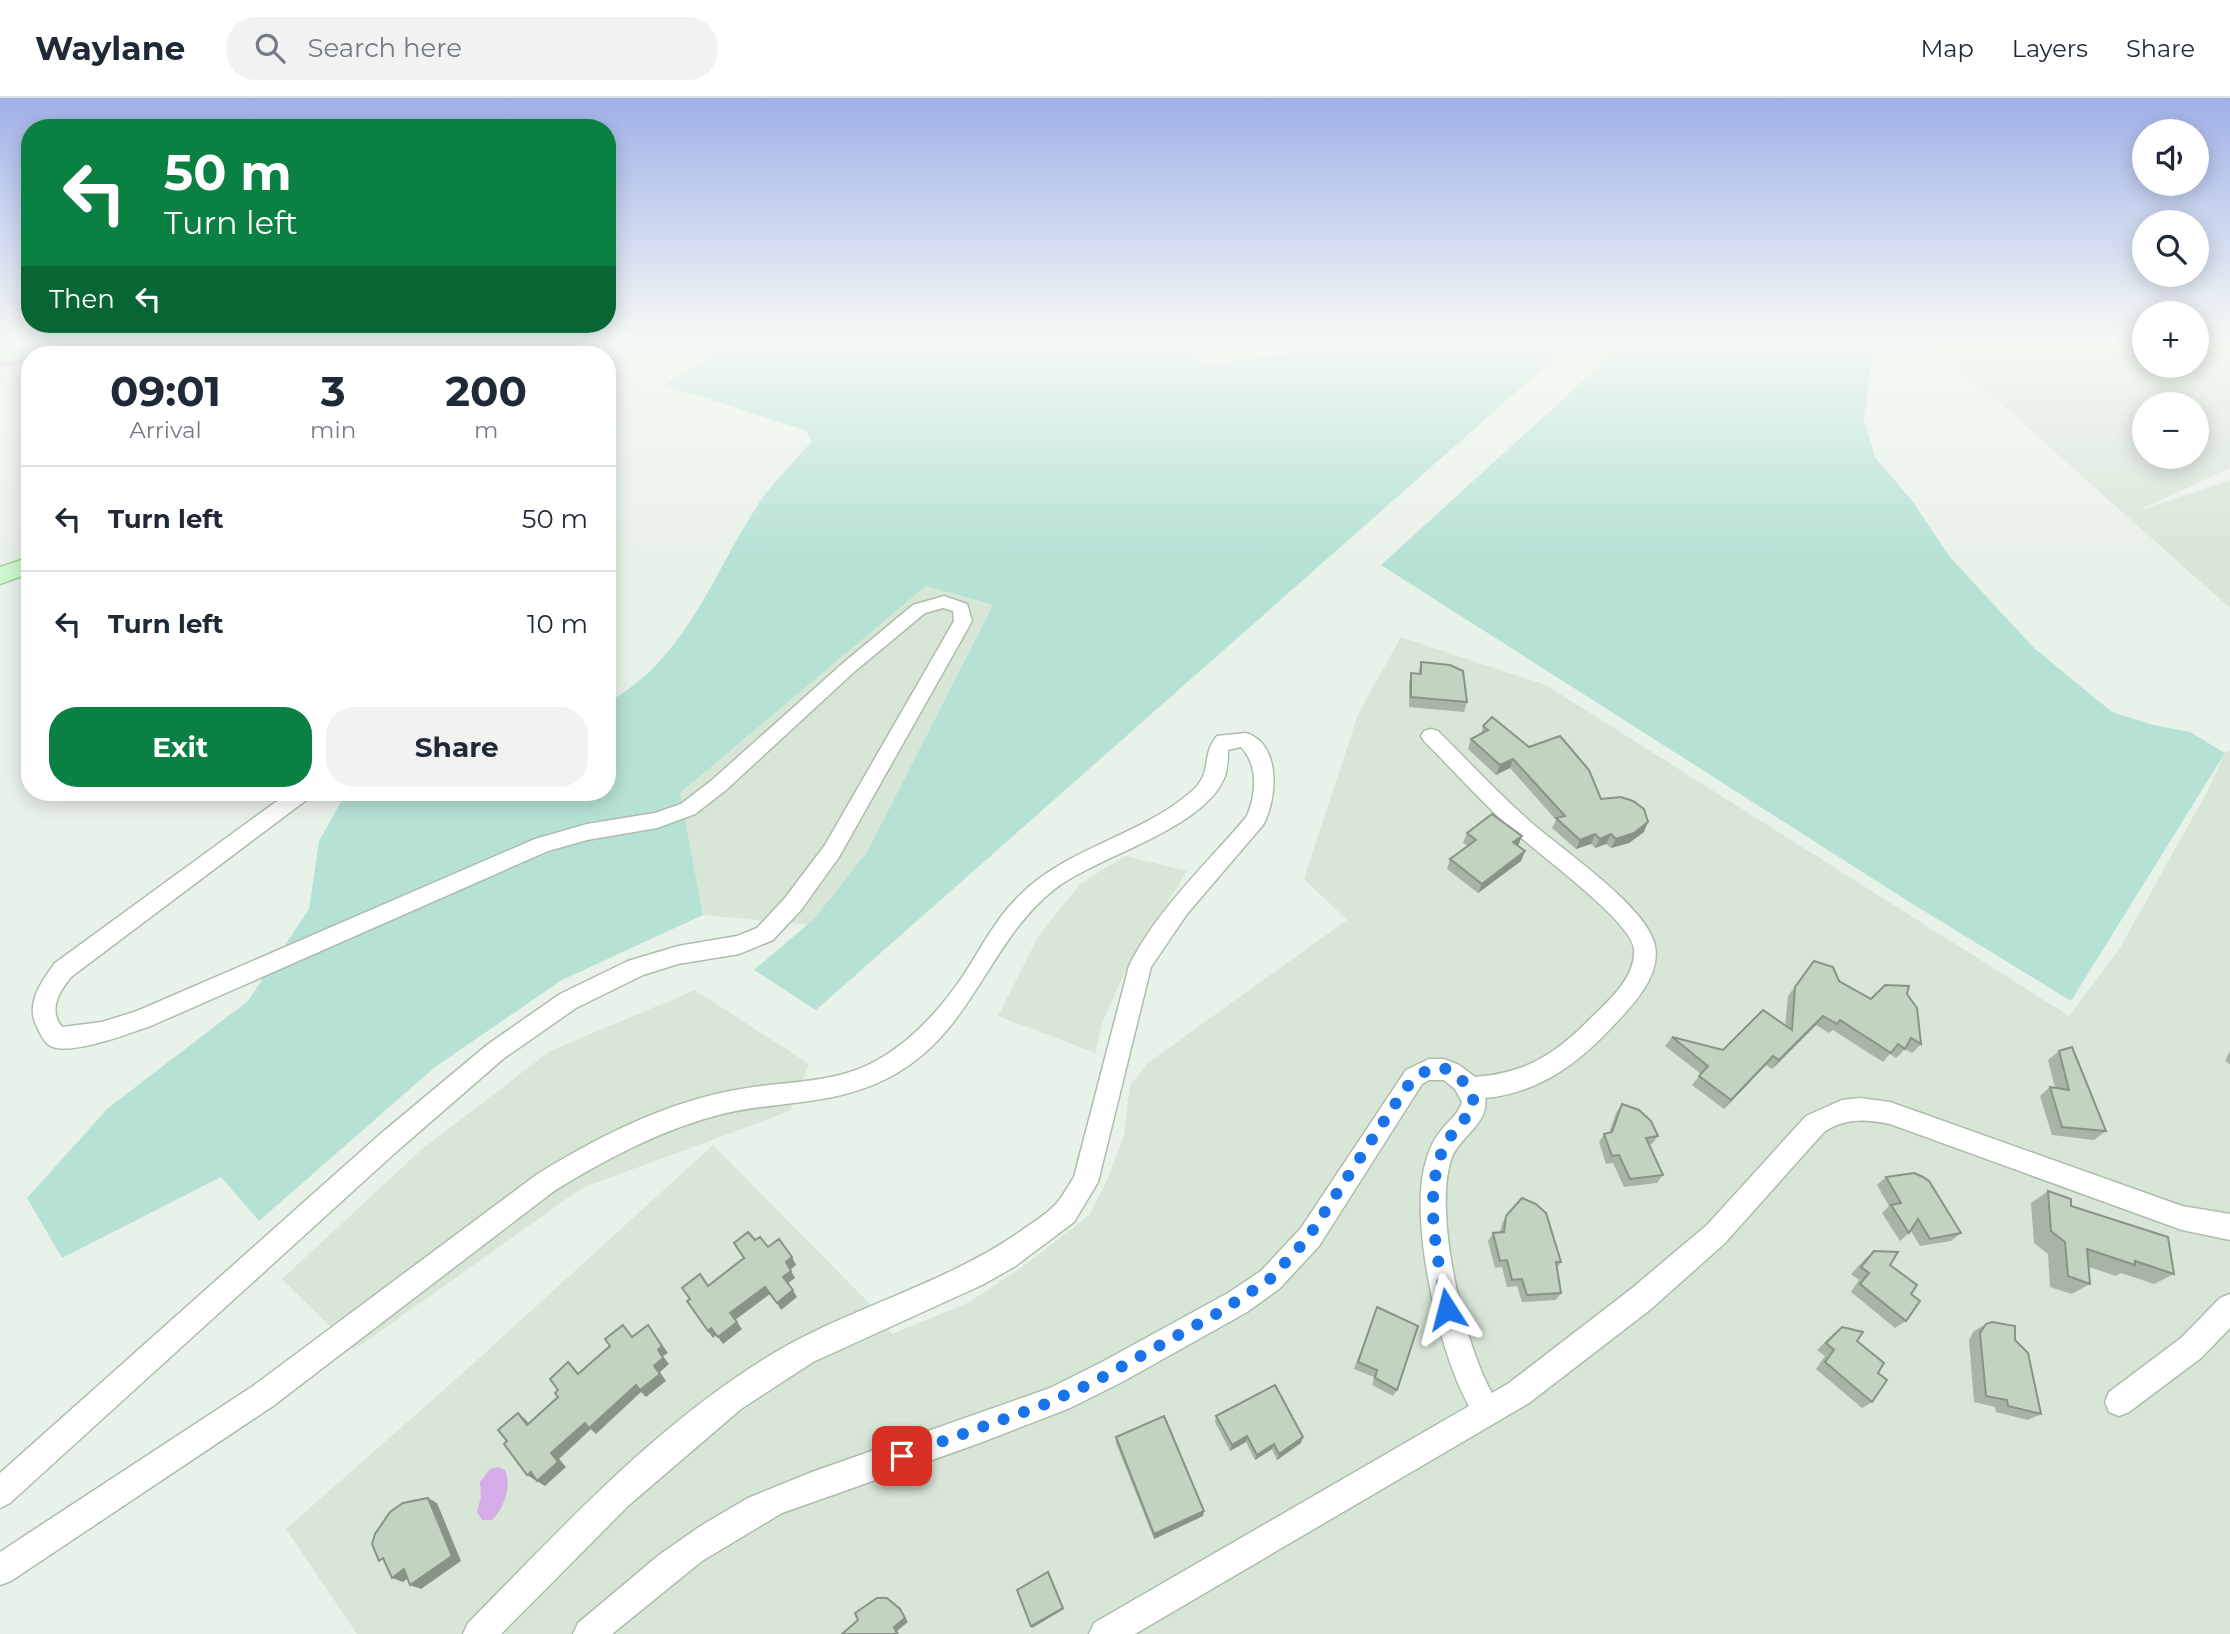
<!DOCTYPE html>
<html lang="en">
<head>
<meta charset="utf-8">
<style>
  :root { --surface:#fff; --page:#f2f2f3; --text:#1f2937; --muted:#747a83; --line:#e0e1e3; --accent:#0b8043 }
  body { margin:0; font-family:Montserrat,sans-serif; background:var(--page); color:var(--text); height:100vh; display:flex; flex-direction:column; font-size:26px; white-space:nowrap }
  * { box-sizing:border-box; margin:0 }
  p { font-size:23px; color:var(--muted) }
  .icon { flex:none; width:38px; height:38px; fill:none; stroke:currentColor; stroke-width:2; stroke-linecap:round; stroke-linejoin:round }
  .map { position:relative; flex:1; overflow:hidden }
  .sheet { position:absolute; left:21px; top:248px; width:595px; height:455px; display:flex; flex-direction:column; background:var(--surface); border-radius:28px; box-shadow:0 4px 18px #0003 }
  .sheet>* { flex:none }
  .guide { position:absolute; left:21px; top:21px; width:595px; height:214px; border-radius:28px; box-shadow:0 4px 18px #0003; background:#0b8043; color:#fff; overflow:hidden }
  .fabs { position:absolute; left:2132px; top:21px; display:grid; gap:14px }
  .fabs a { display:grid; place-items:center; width:77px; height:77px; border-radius:50%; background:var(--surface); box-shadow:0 4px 18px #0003; font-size:35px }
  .pin { position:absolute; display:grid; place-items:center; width:60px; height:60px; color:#fff; margin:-30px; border-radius:14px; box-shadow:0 4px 10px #0006 }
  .me { position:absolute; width:77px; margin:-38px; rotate:351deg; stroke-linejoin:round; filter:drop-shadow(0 0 5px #0008) }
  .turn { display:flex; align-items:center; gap:24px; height:147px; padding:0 28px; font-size:32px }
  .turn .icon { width:91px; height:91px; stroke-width:2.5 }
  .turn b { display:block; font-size:49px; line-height:60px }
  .then { display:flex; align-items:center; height:66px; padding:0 28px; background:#0003; gap:14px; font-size:26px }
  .eta { display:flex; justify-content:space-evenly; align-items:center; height:119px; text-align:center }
  .eta b { font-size:42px; font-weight:700; line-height:49px }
  .cta { display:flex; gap:14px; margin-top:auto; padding:14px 28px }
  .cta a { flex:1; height:80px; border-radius:28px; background:var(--accent); color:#fff; font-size:28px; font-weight:700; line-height:80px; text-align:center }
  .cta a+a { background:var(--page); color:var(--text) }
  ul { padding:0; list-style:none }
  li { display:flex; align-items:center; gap:21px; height:105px; padding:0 28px; border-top:2px solid var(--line) }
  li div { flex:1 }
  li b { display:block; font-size:26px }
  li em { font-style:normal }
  header { display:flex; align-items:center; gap:42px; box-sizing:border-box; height:98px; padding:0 35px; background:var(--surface); border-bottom:2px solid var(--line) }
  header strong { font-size:33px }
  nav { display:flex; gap:38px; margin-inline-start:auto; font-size:24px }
  .search { width:490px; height:63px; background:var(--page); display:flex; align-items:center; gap:18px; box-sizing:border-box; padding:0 24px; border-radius:28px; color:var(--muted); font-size:26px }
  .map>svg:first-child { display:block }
</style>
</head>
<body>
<header>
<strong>Waylane</strong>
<div class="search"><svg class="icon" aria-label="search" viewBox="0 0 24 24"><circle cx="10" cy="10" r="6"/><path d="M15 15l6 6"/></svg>Search here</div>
<nav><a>Map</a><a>Layers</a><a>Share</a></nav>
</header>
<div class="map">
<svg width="2230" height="1536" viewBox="0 0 2230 1536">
  <rect width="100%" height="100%" fill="#e9f2e9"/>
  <!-- residential -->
  <g fill="#d8e6d7" fill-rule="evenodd">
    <path d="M1928 241H2144V268H2196V241H2230V370L2135 414 2230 382V510ZM2144 306H2196V359H2144Z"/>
    <path d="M926 488 993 507 867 754 810 827 703 817 680 695Z"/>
    <path d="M1401 539 1546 587 2069 918 2120 850 2209 690 2225 655 2230 652V1536H357L286 1431 465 1273 713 1047 870 1206 892 1236 968 1205 1028 1165 1090 1116 1108 1080 1124 1037 1130 987 1149 964 1347 822 1304 781 1358 616Z"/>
    <path d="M1125 758 1187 773 1126 871 1102 926 1095 955 998 918 1039 837 1081 785Z"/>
    <path d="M695 892 809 966 790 1013 582 1090 354 1252 282 1181 422 1051 550 953Z"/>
  </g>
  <!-- green -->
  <g fill="#b6e2d6">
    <path d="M738 241H1178L1204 267 1400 241H1576L816 912 754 872 815 820 867 754 993 507 926 488 680 695 703 817 562 882 435 969 259 1123 221 1079 62 1160 27 1100 108 1010 248 903 309 811 319 743 346 695H607V605C686 561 711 480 757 408 772 385 794 364 812 343L805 332 665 287Z"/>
    <path d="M1629 241H1874L1864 322 1875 359 1913 404 1949 458 2034 550 2112 614 2153 627 2190 634 2225 655 2071 903 1911 805 1381 467Z"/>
  </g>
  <!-- water -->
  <path fill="#d5ace8" d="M498 1369 505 1372C512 1389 504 1410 492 1422H482L477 1414 481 1399 480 1384 490 1371Z"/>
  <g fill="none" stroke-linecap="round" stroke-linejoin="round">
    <!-- stream -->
    <g stroke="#d5ace8" stroke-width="6">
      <path d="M101 257 170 254 209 257"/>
      <path d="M380 257 408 251 431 241"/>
      <path d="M0 266 30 263"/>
    </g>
    <defs>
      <g id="street">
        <path d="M944 498 967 506 972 523 839 759 801 812 773 842 739 856 678 866 643 877 576 910 503 961 396 1054 10 1405 0 1410V1375L378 1038 487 947 560 896 628 863 678 848 737 838 757 830 785 800 825 747 954 523 953 513 943 510 925 515 854 574 726 692 695 716 657 730 587 742 548 753 153 927C133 934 67 960 49 947 43 943 40 935 37 929 25 906 41 884 55 865L288 695H312L309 700 71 879C59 894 48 912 62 929L102 924 137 913 535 741 587 726 655 715 681 706 712 682 842 566 913 507Z"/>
        <path d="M1431 631 1438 633C1467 662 1495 692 1525 719 1556 748 1648 808 1655 848 1661 879 1631 909 1612 929 1577 967 1537 995 1485 1000 1490 1024 1460 1039 1452 1059 1432 1112 1464 1246 1492 1295L1509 1285 1631 1191 1707 1127 1806 1018 1842 1002 1860 1000 1890 1004 2182 1108 2230 1116V1142L2182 1132 1890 1026C1866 1021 1845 1020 1824 1034L1725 1145 1651 1211 1529 1305 1135 1536H1089L1094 1525 1469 1308C1439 1255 1408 1121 1426 1063 1429 1053 1433 1042 1440 1034 1447 1024 1459 1016 1462 1004L1455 991 1444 982H1429L1422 986 1319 1148 1279 1191 1247 1214 1122 1284 1070 1310 977 1346 782 1415 702 1463 612 1536H573L578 1525 659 1457 702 1427 748 1400 812 1374 1050 1290 1102 1264 1228 1195 1261 1173 1301 1130 1406 972 1429 961H1444L1459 967 1475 979C1526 975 1554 957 1590 921 1608 903 1636 880 1634 851 1632 823 1534 753 1510 730 1480 702 1453 672 1424 643L1421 638 1424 633Z"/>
        <path d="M1246 635C1282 646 1277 702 1263 727L1187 816 1151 869 1098 1084 1074 1124 1014 1169 982 1187 813 1264 741 1311 629 1407 501 1536H463L468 1525C560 1432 650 1333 761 1263 842 1211 938 1190 1018 1135 1030 1126 1045 1118 1056 1106 1063 1098 1068 1088 1074 1079L1129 868C1157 811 1206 767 1247 718 1256 696 1259 668 1241 649L1228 652C1228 660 1228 669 1225 678 1205 731 1100 757 1056 790 986 844 974 937 886 981 835 1007 780 1003 726 1015 664 1030 608 1060 554 1093L273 1308 11 1483 0 1487V1454L253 1288 536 1077C596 1040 660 1007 730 993 776 983 827 987 870 966 910 946 941 911 965 875 982 848 997 819 1020 797 1068 749 1141 738 1192 693 1213 675 1201 656 1217 638Z"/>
        <path d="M2230 1196V1230L2201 1260 2129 1314 2119 1318 2109 1314 2105 1304 2109 1294 2181 1240 2220 1200Z"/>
      </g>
      <g id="secondary">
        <path d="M486 241H511L485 257H461Z"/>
        <path d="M30 459V475L0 486V469Z"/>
      </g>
    </defs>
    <!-- street casing -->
    <use href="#street" stroke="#adbdac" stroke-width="3"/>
    <!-- secondary casing -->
    <use href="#secondary" stroke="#a0d0a0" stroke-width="3"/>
    <!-- street -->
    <use href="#street" fill="#fff" fill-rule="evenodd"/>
    <!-- secondary -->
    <use href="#secondary" fill="#cdf8ce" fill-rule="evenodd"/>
  </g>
  <!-- wall -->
  <g fill="#a7b5a4">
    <path d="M1421 564 1467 604 1464 614 1409 609V585L1411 575 1418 576Z"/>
    <path d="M1483 628 1529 649 1601 701 1644 734 1629 745 1611 750 1606 746 1595 750 1591 746 1576 751 1552 730 1556 722 1510 670 1496 677 1468 651 1471 641 1481 636Z"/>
    <path d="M1467 735 1518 748 1525 753 1521 763 1478 795 1447 771 1450 761 1468 748 1463 745Z"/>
    <path d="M1814 863 1839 883 1871 901 1907 896 1921 946 1912 955 1905 951 1896 960 1890 956 1883 964 1833 932 1829 935 1816 927 1772 971 1766 967 1724 1011 1692 987 1701 976 1665 948 1672 939 1723 952 1785 928 1788 898Z"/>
    <path d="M2059 953 2106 1033 2094 1042 2052 1037 2040 998 2050 989 2055 990 2048 962Z"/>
    <path d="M2230 953V966L2225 963Z"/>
    <path d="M1622 1006 1658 1038 1652 1046 1649 1047 1663 1077 1657 1085 1624 1089 1613 1065 1606 1066 1599 1044 1604 1036 1609 1035 1616 1015Z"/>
    <path d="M1886 1079 1961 1135 1951 1143 1920 1148 1911 1133 1900 1143 1882 1115 1889 1108 1877 1087Z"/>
    <path d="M2048 1093 2071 1108 2174 1176 2154 1186 2121 1175 2116 1178 2089 1169 2090 1186 2072 1196 2050 1189 2048 1156 2034 1145 2031 1105Z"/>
    <path d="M1506 1118 1561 1164 1557 1170 1561 1195 1556 1202 1522 1204 1517 1188 1507 1189 1502 1169 1495 1170 1488 1143 1493 1135 1500 1134 1502 1126Z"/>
    <path d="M1874 1153 1890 1167 1911 1196 1906 1223 1895 1230 1851 1194 1859 1182 1851 1176 1865 1161Z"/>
    <path d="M1377 1209 1397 1292 1393 1298 1372 1287 1374 1279 1354 1271Z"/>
    <path d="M1986 1226 2015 1242 2041 1316 2028 1322 1996 1314 1995 1309 1974 1304 1969 1242 1974 1233Z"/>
    <path d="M1842 1229 1857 1243 1878 1275 1872 1304 1862 1310 1816 1271 1825 1258 1817 1252 1833 1236Z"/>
    <path d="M1216 1318 1301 1345 1277 1362 1272 1351 1255 1362 1246 1344 1230 1353 1215 1324Z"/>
    <path d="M1116 1339 1204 1413 1203 1418 1154 1441 1116 1345Z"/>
  </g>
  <!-- shaded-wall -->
  <g fill="#889486">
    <path d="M1513 661 1510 670 1496 677 1500 667Z"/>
    <path d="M1648 724 1644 734 1629 745 1611 750 1616 741Z"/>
    <path d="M1595 736 1591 746 1576 751 1580 742Z"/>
    <path d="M1611 736 1606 746 1595 750 1600 741Z"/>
    <path d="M1522 738 1518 748 1513 744Z"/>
    <path d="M1525 753 1521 763 1478 795 1482 786Z"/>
    <path d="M1823 918 1816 927 1772 971 1779 962Z"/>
    <path d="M1773 958 1766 967 1724 1011 1731 1002Z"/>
    <path d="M792 1159 796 1167 790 1172 786 1164Z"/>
    <path d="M791 1173 795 1180 787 1186 783 1179Z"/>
    <path d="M765 1189 770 1196 735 1222 730 1215Z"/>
    <path d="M793 1192 797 1199 781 1212 777 1205Z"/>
    <path d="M737 1224 742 1231 723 1246 718 1239Z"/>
    <path d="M648 1227 668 1255 663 1258 669 1266 660 1274 666 1283 646 1299 641 1294 596 1336 591 1331 559 1361 566 1369 545 1388 537 1383 551 1355 585 1325 654 1268 658 1252Z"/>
    <path d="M711 1230 716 1237 713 1240 708 1233Z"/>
    <path d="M518 1315 525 1321 535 1333 527 1327Z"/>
    <path d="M1247 1338 1246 1344 1230 1353 1232 1347Z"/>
    <path d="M1303 1339 1301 1345 1277 1362 1279 1356Z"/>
    <path d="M1274 1346 1272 1351 1255 1362 1257 1357Z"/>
    <path d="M531 1374 539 1379 535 1382 527 1377Z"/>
    <path d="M428 1400 437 1405 461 1463 421 1491 410 1487Z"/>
    <path d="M1204 1413 1203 1418 1154 1441V1436Z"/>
    <path d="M404 1471 414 1476 403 1484 392 1480Z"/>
    <path d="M1063 1510 1064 1511 1032 1530 1031 1528Z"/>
    <path d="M900 1511 908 1524 897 1533 899 1536H897L894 1529Z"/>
  </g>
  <!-- building -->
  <g fill="#c2d3bf" stroke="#889486" stroke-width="2">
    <path d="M1421 564 1450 567 1463 573 1467 604 1411 599V575L1421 576Z"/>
    <path d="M1492 619 1529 649 1560 638 1589 672 1601 701 1621 699 1633 703 1644 711 1648 724 1634 735 1616 741 1611 736 1600 741 1595 736 1580 742 1556 720 1565 718 1513 661 1500 667 1471 641 1488 632 1483 628Z"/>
    <path d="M1492 716 1522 738 1513 744 1525 753 1482 786 1450 761 1476 742 1467 735Z"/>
    <path d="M1814 863 1833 869 1839 883 1871 901 1885 887 1909 888 1907 896 1917 910 1921 946 1911 940 1905 951 1898 946 1891 955 1840 922 1837 926 1823 918 1779 962 1773 958 1731 1002 1699 978 1708 968 1672 939 1723 952 1763 912 1792 932 1795 889Z"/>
    <path d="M2072 949 2106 1033 2062 1029 2050 989 2069 992 2059 953Z"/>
    <path d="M1622 1006 1639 1012 1651 1023 1658 1038 1646 1040 1663 1077 1630 1081 1619 1057 1612 1058 1604 1036 1612 1034Z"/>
    <path d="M1914 1075 1923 1079 1929 1083 1961 1135 1930 1141 1918 1121 1909 1135 1891 1107 1901 1105 1886 1079Z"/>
    <path d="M2048 1093 2071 1101V1108L2168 1139 2174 1176 2135 1163V1167L2087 1151 2090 1186 2068 1178 2065 1144 2051 1133Z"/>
    <path d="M1522 1100 1536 1106 1546 1115 1561 1164H1556L1561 1195 1527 1197 1522 1181 1512 1182 1507 1162 1500 1163 1493 1135 1504 1134 1506 1118Z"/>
    <path d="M748 1134 755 1142 760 1139 768 1149 779 1141 792 1159 786 1164 791 1173 783 1179 793 1192 777 1205 765 1189 730 1215 737 1224 718 1239 711 1230 708 1233 687 1203 690 1201 682 1190 700 1176 708 1188 744 1160 734 1145Z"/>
    <path d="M1874 1153 1898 1154 1890 1167 1917 1187 1911 1196 1920 1203 1906 1223 1860 1186 1869 1175 1861 1169Z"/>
    <path d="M1377 1209 1418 1228 1397 1292 1375 1280 1377 1272 1358 1264Z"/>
    <path d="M1992 1224 2015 1228V1242L2028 1255 2041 1316 2008 1308 2007 1302 1986 1298 1980 1235 1986 1226Z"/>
    <path d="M623 1227 632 1239 648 1227 662 1248 658 1252 663 1260 654 1268 660 1276 640 1292 636 1287 589 1330 585 1325 551 1355 558 1364 537 1383 531 1374 527 1377 504 1346 507 1343 498 1332 518 1315 527 1327 558 1299 555 1295 558 1292 550 1281 568 1264 578 1276 610 1248 605 1241Z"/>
    <path d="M1842 1229 1863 1234 1857 1243 1884 1265 1878 1275 1887 1282 1872 1304 1825 1264 1834 1252 1826 1245Z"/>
    <path d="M1275 1287 1303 1339 1279 1356 1274 1346 1257 1357 1247 1338 1232 1347 1216 1318Z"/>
    <path d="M1164 1318 1204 1413 1154 1436 1116 1339Z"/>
    <path d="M428 1400 452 1458 410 1487 404 1471 392 1480 383 1460 379 1463 372 1446 375 1436 390 1414 403 1405Z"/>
    <path d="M1048 1474 1063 1510 1031 1528 1017 1492Z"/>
    <path d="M877 1500H887L900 1511 905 1520 894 1529 897 1536H842L858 1522 855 1515Z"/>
  </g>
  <!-- sky -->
  <linearGradient id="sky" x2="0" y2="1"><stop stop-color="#a0b1e8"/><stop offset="0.53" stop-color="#f5f9f5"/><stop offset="1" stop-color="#f5f9f5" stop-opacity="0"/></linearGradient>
  <rect width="2230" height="456" fill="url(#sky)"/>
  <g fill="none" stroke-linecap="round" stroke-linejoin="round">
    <!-- route -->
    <path stroke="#1a73e8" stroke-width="12" stroke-dasharray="0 21.6" d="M902 1358 1043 1307 1094 1284 1218 1215 1269 1182 1307 1141 1403 994C1429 959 1458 962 1474 1004 1468 1022 1452 1032 1444 1049 1422 1098 1438 1160 1447 1211"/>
  </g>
</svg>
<div class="fabs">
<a><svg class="icon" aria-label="sound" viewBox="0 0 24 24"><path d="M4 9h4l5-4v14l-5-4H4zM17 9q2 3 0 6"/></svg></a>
<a><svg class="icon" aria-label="search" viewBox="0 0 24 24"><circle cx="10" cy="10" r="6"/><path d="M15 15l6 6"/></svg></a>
<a>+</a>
<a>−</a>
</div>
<div class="pin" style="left:902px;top:1358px;background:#d93025"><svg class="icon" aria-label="arrive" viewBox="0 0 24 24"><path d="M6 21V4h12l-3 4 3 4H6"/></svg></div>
<svg class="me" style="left:1447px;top:1211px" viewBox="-20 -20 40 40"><path d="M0-17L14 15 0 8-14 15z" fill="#1a73e8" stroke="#fff" stroke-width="4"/></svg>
<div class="guide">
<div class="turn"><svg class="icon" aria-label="left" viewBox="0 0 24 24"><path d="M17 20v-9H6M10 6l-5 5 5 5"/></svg><div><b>50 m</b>Turn left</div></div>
<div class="then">Then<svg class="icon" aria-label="left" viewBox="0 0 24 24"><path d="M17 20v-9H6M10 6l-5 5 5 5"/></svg></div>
</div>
<section class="sheet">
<div class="eta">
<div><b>09:01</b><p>Arrival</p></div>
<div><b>3</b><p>min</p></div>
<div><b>200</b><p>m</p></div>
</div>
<ul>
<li><svg class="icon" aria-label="left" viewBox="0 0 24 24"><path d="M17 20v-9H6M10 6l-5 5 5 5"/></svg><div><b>Turn left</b></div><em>50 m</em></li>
<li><svg class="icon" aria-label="left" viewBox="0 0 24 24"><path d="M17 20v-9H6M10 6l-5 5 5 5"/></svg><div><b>Turn left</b></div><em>10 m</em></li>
</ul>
<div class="cta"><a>Exit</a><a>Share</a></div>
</section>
</div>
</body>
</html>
